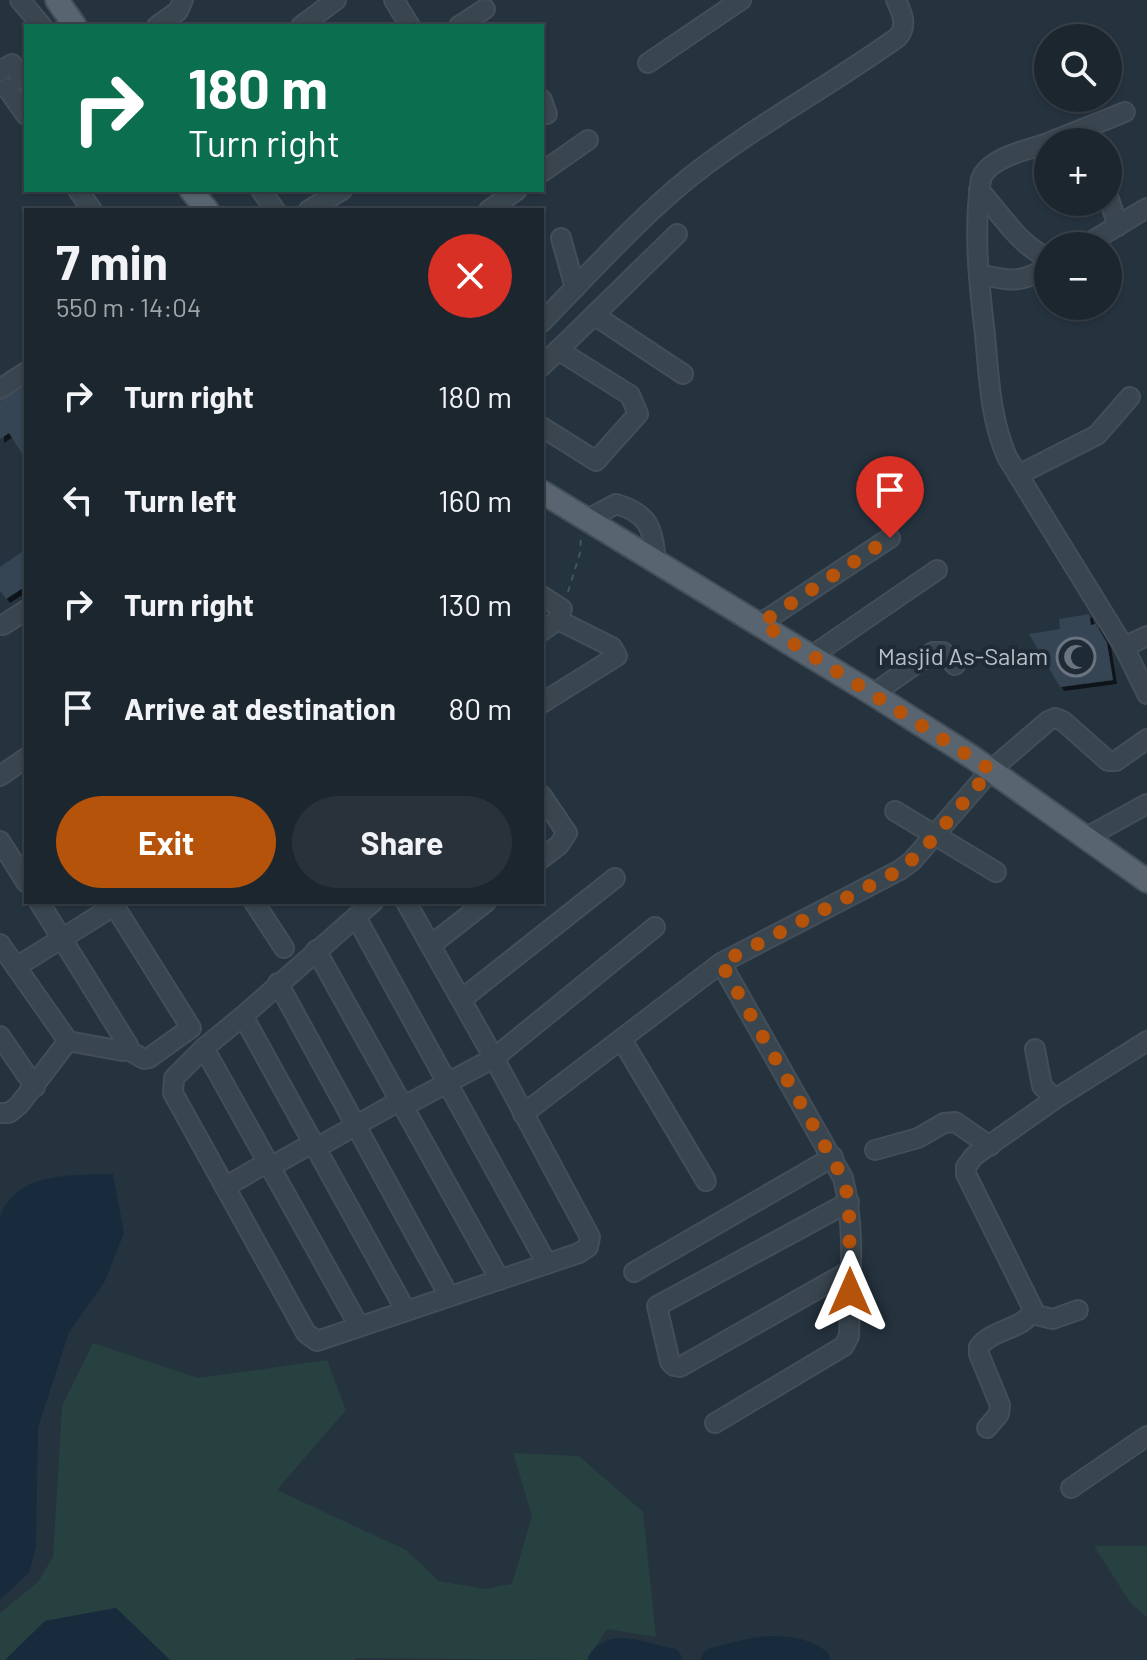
<!DOCTYPE html>
<html lang="en">
<head>
<meta charset="utf-8">
<style>
  :root { --surface:#1c262f; --page:#29323b; --text:#f1f3f6; --muted:#a0a5aa; --line:#3a434b; --accent:#b45309 }
  body { margin:0; font-family:Barlow,sans-serif; background:var(--page); color:var(--text); height:100vh; display:flex; flex-direction:column; font-size:30px; white-space:nowrap }
  * { box-sizing:border-box; margin:0 }
  p { font-size:26px; color:var(--muted) }
  .icon { flex:none; width:44px; height:44px; fill:none; stroke:currentColor; stroke-width:2; stroke-linecap:round; stroke-linejoin:round }
  .map { position:relative; flex:1; overflow:hidden }
  .panel { position:absolute; left:24px; top:208px; width:520px; height:696px; display:flex; flex-direction:column; background:var(--surface); border-radius:0px; box-shadow:0 2px 6px #0004,0 0 0 2px var(--line) }
  .panel>* { flex:none }
  .guide { position:absolute; left:24px; top:24px; width:520px; height:168px; border-radius:0px; box-shadow:0 2px 6px #0004,0 0 0 2px var(--line); background:#0b6e4f; color:#fff; overflow:hidden }
  .controls { position:absolute; left:1034px; top:24px; display:grid; gap:16px }
  .controls a { display:grid; place-items:center; width:88px; height:88px; border-radius:50%; background:var(--surface); box-shadow:0 2px 6px #0004,0 0 0 2px var(--line); font-size:40px }
  .pin { position:absolute; display:grid; place-items:center; width:68px; height:68px; color:#fff; margin:-82px -34px; border-radius:50% 50% 50% 0; rotate:-45deg; box-shadow:0 0 8px #0007 }
  .pin .icon { rotate:45deg }
  .me { position:absolute; width:88px; margin:-44px; rotate:0deg; stroke-linejoin:round; filter:drop-shadow(0 0 6px #0008) }
  .turn { display:flex; align-items:center; gap:28px; height:168px; padding:0 32px; font-size:36px }
  .turn .icon { width:104px; height:104px; stroke-width:2.5 }
  .turn b { display:block; font-size:56px; line-height:68px }
  .round { display:grid; place-items:center; flex:none; width:84px; height:84px; border-radius:42px; background:var(--page) }
  .overview { display:flex; align-items:center; justify-content:space-between; height:136px; padding:0 32px }
  h1 { font-size:48px; font-weight:700; line-height:60px }
  .primary-button { display:flex; gap:16px; margin-top:auto; padding:16px 32px }
  .primary-button a { flex:1; height:92px; border-radius:48px; background:var(--accent); color:#fff; font-size:32px; font-weight:700; line-height:92px; text-align:center }
  .primary-button a+a { background:var(--page); color:var(--text) }
  ul { padding:0; list-style:none }
  li { display:flex; align-items:center; gap:24px; height:104px; padding:0 32px }
  li div { flex:1 }
  li b { display:block; font-size:30px }
  li em { font-style:normal }
  .map>svg:first-child { display:block }
</style>
</head>
<body>
<div class="map">
<svg width="1147" height="1660" viewBox="0 0 1147 1660">
  <defs>
    <filter id="shadow"><feDropShadow dx="4" dy="4" stdDeviation="0" flood-color="#0009"/></filter>
  </defs>
  <rect width="100%" height="100%" fill="#25333f"/>
  <!-- green -->
  <g fill="#274040">
    <path d="M93 1343 198 1378 327 1360 346 1410 277 1490 406 1550 439 1581 485 1589 512 1584 532 1516 513 1453 579 1456 643 1512 656 1637 607 1629 587 1660 355 1658 354 1660H170L116 1608 45 1621 5 1660H0V1613L38 1582 53 1557 62 1406Z"/>
    <path d="M1094 1546H1147V1617L1131 1604Z"/>
  </g>
  <!-- water -->
  <g fill="#182b3d">
    <path d="M113 1174 124 1233 105 1281 69 1332 38 1428 36 1547 29 1573 0 1600V1216C19 1170 71 1176 113 1174Z"/>
    <path d="M116 1608 170 1660H5L45 1621Z"/>
  </g>
  <g fill="none" stroke-linecap="round" stroke-linejoin="round">
    <!-- river -->
    <g stroke="#182b3d" stroke-width="24">
      <path d="M600 1660C616 1639 648 1657 670 1660"/>
      <path d="M713 1660C747 1651 787 1638 818 1660"/>
    </g>
  </g>
  <!-- building -->
  <g fill="#354553" filter="url(#shadow)">
    <path d="M26 386V460L9 433 0 439V401Z"/>
    <path d="M26 549V586L6 599 0 591V567Z"/>
    <path d="M1089 614 1091 625 1096 624 1107 643 1113 680 1060 687 1029 634 1060 629 1059 619Z"/>
  </g>
  <g fill="none" stroke-linecap="round" stroke-linejoin="round">
    <defs>
      <g id="minor">
        <path d="M20 0 42 26"/>
        <path d="M394 0 410 26"/>
        <path d="M157 26 178 11 183 0"/>
        <path d="M301 26 336 0"/>
        <path d="M459 26 485 9"/>
        <path d="M648 63 741 0"/>
        <path d="M0 71 12 64 22 79"/>
        <path d="M7 88 26 115"/>
        <path d="M542 100 547 114"/>
        <path d="M1050 142 1125 112"/>
        <path d="M1048 143C1028 150 989 157 981 179 973 230 979 284 985 335 989 377 990 418 1007 457L1124 647 1147 694"/>
        <path d="M542 172 588 140"/>
        <path d="M78 190 92 210"/>
        <path d="M261 190 275 210"/>
        <path d="M979 190C1001 214 1018 244 1048 258"/>
        <path d="M1108 196 1118 226"/>
        <path d="M309 210 342 190"/>
        <path d="M489 210 517 190"/>
        <path d="M561 238 575 288"/>
        <path d="M1084 246 1147 208"/>
        <path d="M979 274C1010 281 1020 284 1048 267"/>
        <path d="M594 315 683 374"/>
        <path d="M542 322C590 273 637 220 690 177 756 125 830 86 898 37 908 25 902 13 896 0"/>
        <path d="M542 366 677 234"/>
        <path d="M0 389 26 372"/>
        <path d="M542 427 596 461 638 414 630 395 558 350"/>
        <path d="M1018 475 1097 435 1130 397"/>
        <path d="M588 519 616 504C650 514 652 528 656 560"/>
        <path d="M542 596 562 609 558 620 542 631"/>
        <path d="M761 623 890 538"/>
        <path d="M3 625 26 610"/>
        <path d="M1124 647 1147 636"/>
        <path d="M813 655 937 570"/>
        <path d="M873 694 933 652H943L955 665"/>
        <path d="M542 703 617 656 612 647 558 620"/>
        <path d="M0 776 26 758"/>
        <path d="M542 796 567 833 559 845 542 858"/>
        <path d="M895 811 996 872"/>
        <path d="M1087 837 1147 804"/>
        <path d="M0 841 26 882"/>
        <path d="M39 902 128 1045 122 1051 68 1041"/>
        <path d="M112 902 191 1028 149 1058 144 1059 126 1049"/>
        <path d="M254 902 284 948"/>
        <path d="M373 902 243 1016 204 1048 174 1078 173 1093 306 1333 317 1341 579 1253 588 1247 590 1237 494 1058 406 902"/>
        <path d="M356 917 547 1264"/>
        <path d="M0 944 68 1041 19 1105 9 1113H0"/>
        <path d="M431 945 486 902"/>
        <path d="M316 950 500 1280"/>
        <path d="M16 967 114 906"/>
        <path d="M278 983 449 1296"/>
        <path d="M462 999 615 878"/>
        <path d="M243 1016 406 1311"/>
        <path d="M0 1036 35 1087"/>
        <path d="M622 1040 706 1181"/>
        <path d="M204 1048 359 1326"/>
        <path d="M1035 1049 1042 1086 1055 1099"/>
        <path d="M404 1106 494 1058 655 927"/>
        <path d="M523 1114 721 963 900 870 912 861 991 770 1048 721 1055 718 1063 721 1108 761H1116L1147 739"/>
        <path d="M316 1148 401 1100"/>
        <path d="M875 1150 918 1138 944 1123 955 1122 990 1146"/>
        <path d="M270 1167 313 1143"/>
        <path d="M225 1187 268 1162"/>
        <path d="M849 1202 657 1306 670 1362 674 1366 680 1367 851 1270"/>
        <path d="M634 1272 833 1157"/>
        <path d="M1032 1314 1053 1319 1078 1310"/>
        <path d="M715 1423 844 1346 849 1336C850 1284 856 1229 843 1178L721 963"/>
        <path d="M987 1428 999 1414 1000 1405 979 1354V1347C992 1328 1026 1330 1033 1309L966 1174V1167L974 1156 1055 1099 1147 1041"/>
        <path d="M1071 1488 1147 1436"/>
      </g>
      <g id="major">
        <path d="M57 0 75 26"/>
        <path d="M191 190 207 210"/>
        <path d="M542 492 873 694 972 757 1147 881"/>
      </g>
    </defs>
    <!-- minor casing -->
    <use href="#minor" stroke="#434e58" stroke-width="22"/>
    <!-- major casing -->
    <use href="#major" stroke="#434e58" stroke-width="26"/>
    <!-- path -->
    <path stroke="#405857" stroke-width="2" stroke-dasharray="6 6" stroke-linecap="butt" d="M568 592 580 553 581 536"/>
    <!-- minor -->
    <use href="#minor" stroke="#39454f" stroke-width="18"/>
    <!-- major -->
    <use href="#major" stroke="#58646f" stroke-width="22"/>
  </g>
  <g fill="none" stroke-linecap="round" stroke-linejoin="round">
    <!-- route -->
    <path stroke="#b45309" stroke-width="14" stroke-dasharray="0 25.2" d="M850 1292 849 1202 843 1178 721 963 900 870 924 849 991 770 761 623 890 538"/>
  </g>
  <!-- icons -->
  <defs>
    <symbol id="mosque-ring" viewBox="-11 -11 22 22"><circle r="9.5" fill="#1e2a34" stroke="#6b7280" stroke-width="1.5"/><path d="M3.5-4.9A6 6 0 1 0 3.5 4.9A5 5 0 1 1 3.5-4.9Z" fill="#6b7280"/></symbol>
  </defs>
  <g fill-rule="evenodd">
    <use href="#mosque-ring" x="1054" y="635" width="44" height="44"/>
  </g>
  <g text-anchor="middle" stroke-width="8" stroke-linejoin="round" paint-order="stroke">
    <!-- poi labels -->
    <g font-size="24" fill="#b6c0ca" stroke="#1e2a34" text-anchor="end">
      <text x="1048" y="665">Masjid As-Salam</text>
    </g>
  </g>
</svg>
<div class="controls">
<a><svg class="icon" aria-label="search" viewBox="0 0 24 24"><circle cx="10" cy="10" r="6"/><path d="M15 15l6 6"/></svg></a>
<a>+</a>
<a>−</a>
</div>
<div class="pin" style="left:890px;top:538px;background:#d93025"><svg class="icon" aria-label="arrive" viewBox="0 0 24 24"><path d="M6 21V4h12l-3 4 3 4H6"/></svg></div>
<svg class="me" style="left:850px;top:1292px" viewBox="-20 -20 40 40"><path d="M0-17L14 15 0 8-14 15z" fill="#b45309" stroke="#fff" stroke-width="4"/></svg>
<div class="guide">
<div class="turn"><svg class="icon" aria-label="right" viewBox="0 0 24 24"><path d="M7 20v-9h11M14 6l5 5-5 5"/></svg><div><b>180 m</b>Turn right</div></div>
</div>
<section class="panel">
<div class="overview"><div><h1>7 min</h1><p>550 m · 14:04</p></div><a class="round" style="background:#d93025;color:#fff"><svg class="icon" aria-label="close" viewBox="0 0 24 24"><path d="M6 6l12 12M18 6L6 18"/></svg></a></div>
<ul>
<li><svg class="icon" aria-label="right" viewBox="0 0 24 24"><path d="M7 20v-9h11M14 6l5 5-5 5"/></svg><div><b>Turn right</b></div><em>180 m</em></li>
<li><svg class="icon" aria-label="left" viewBox="0 0 24 24"><path d="M17 20v-9H6M10 6l-5 5 5 5"/></svg><div><b>Turn left</b></div><em>160 m</em></li>
<li><svg class="icon" aria-label="right" viewBox="0 0 24 24"><path d="M7 20v-9h11M14 6l5 5-5 5"/></svg><div><b>Turn right</b></div><em>130 m</em></li>
<li><svg class="icon" aria-label="arrive" viewBox="0 0 24 24"><path d="M6 21V4h12l-3 4 3 4H6"/></svg><div><b>Arrive at destination</b></div><em>80 m</em></li>
</ul>
<div class="primary-button"><a>Exit</a><a>Share</a></div>
</section>
</div>
</body>
</html>
